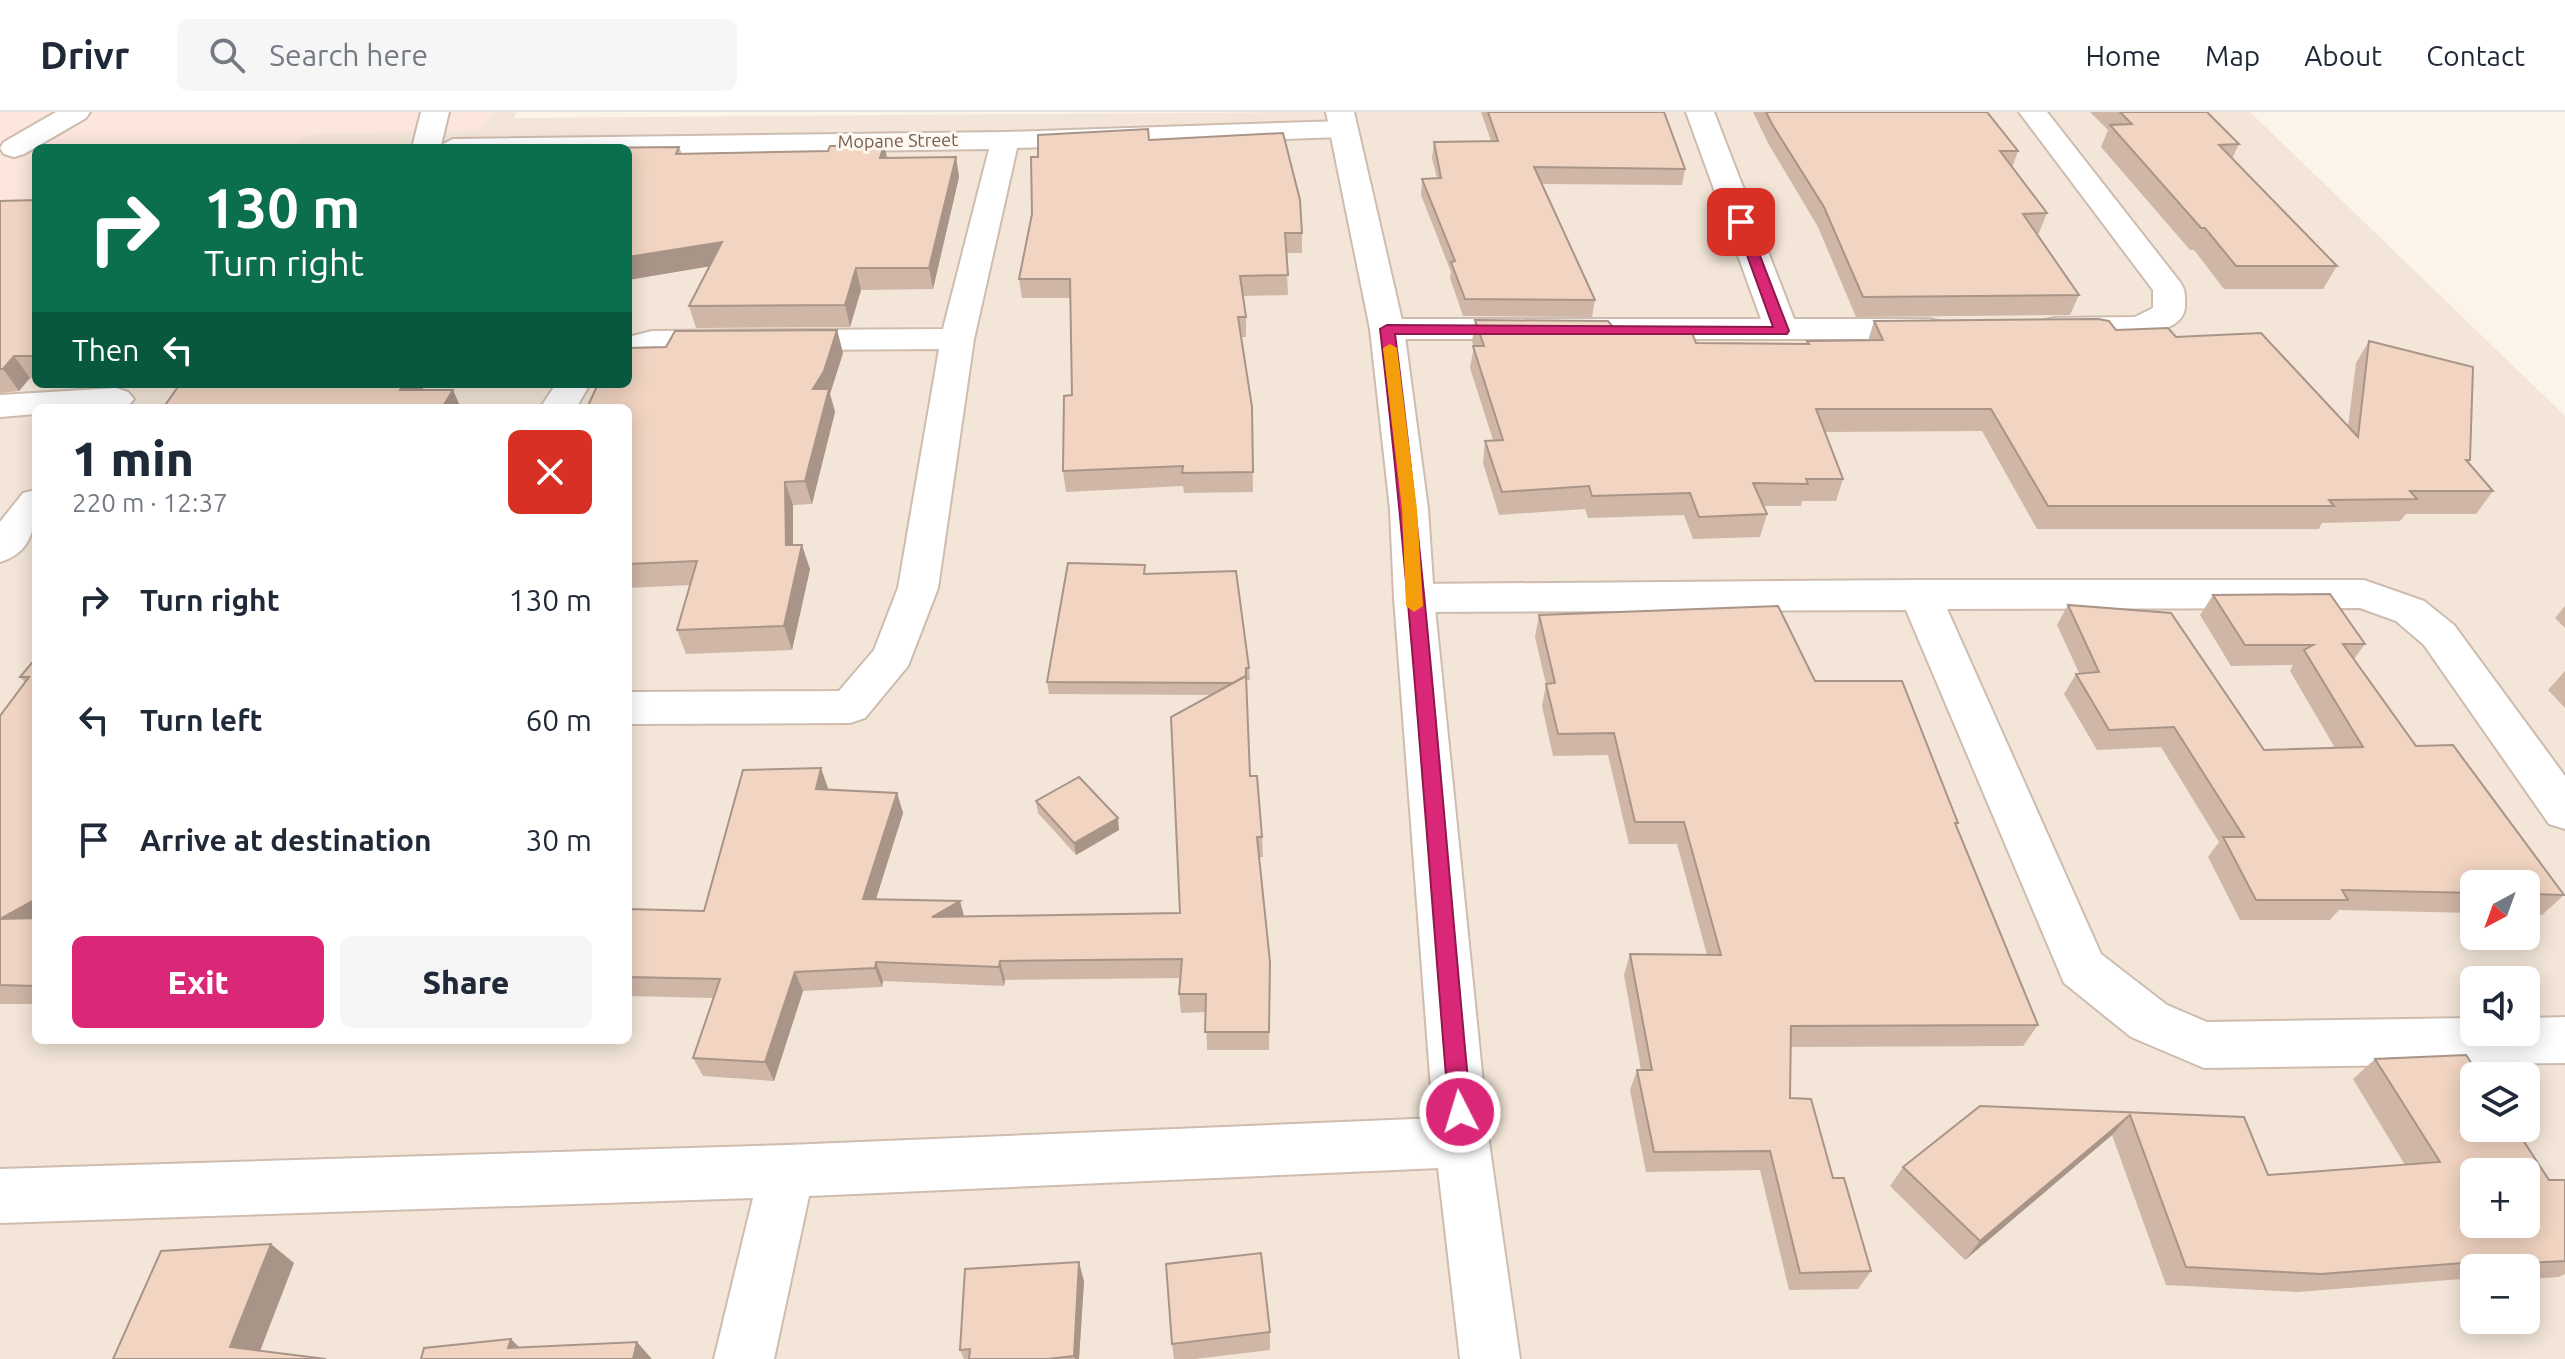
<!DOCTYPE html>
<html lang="en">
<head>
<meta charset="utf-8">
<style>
  :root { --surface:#fff; --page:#f6f6f7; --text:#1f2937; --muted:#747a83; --line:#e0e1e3; --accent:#db2777 }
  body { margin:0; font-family:Ubuntu,sans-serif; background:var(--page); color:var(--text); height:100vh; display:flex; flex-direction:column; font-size:30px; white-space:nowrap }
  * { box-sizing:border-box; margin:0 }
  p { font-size:26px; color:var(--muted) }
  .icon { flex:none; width:44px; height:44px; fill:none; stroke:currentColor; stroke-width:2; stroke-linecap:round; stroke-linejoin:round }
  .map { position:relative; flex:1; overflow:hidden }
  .panel { position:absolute; left:32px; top:292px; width:600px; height:640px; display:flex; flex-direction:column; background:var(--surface); border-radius:12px; box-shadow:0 4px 20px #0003 }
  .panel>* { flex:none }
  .guide { position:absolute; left:32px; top:32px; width:600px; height:244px; border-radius:12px; box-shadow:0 4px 20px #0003; background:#0b6e4f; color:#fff; overflow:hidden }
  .needle { width:52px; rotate:221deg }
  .controls { position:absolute; left:2460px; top:758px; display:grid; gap:16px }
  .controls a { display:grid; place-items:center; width:80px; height:80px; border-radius:12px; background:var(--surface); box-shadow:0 4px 20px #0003; font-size:40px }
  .pin { position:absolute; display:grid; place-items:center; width:68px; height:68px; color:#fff; margin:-34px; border-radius:16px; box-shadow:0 4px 12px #0006 }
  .me { position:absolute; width:88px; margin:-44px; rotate:355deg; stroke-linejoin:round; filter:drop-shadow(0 0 6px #0008) }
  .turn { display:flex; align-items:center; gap:28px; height:168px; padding:0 40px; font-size:36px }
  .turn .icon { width:104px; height:104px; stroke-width:2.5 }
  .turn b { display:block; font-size:56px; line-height:68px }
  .then { display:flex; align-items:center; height:76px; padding:0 40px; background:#0003; gap:16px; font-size:30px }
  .round { display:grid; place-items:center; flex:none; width:84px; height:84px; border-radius:12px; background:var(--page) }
  .headline { display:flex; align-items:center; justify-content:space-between; height:136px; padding:0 40px }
  h1 { font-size:48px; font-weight:800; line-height:60px }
  .primary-button { display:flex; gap:16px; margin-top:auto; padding:16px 40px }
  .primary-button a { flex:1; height:92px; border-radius:12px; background:var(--accent); color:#fff; font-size:32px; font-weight:800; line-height:92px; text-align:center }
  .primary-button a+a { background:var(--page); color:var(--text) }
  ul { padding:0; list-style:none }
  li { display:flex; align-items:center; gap:24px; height:120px; padding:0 40px }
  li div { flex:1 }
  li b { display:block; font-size:30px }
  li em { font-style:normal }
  header { display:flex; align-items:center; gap:48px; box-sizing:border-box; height:112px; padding:0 40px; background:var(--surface); border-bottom:2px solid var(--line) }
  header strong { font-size:38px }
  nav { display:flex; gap:44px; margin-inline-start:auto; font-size:28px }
  .search { width:560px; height:72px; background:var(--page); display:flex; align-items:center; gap:20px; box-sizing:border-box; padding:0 28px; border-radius:12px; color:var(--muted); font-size:30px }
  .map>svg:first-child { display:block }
</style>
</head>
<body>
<header>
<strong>Drivr</strong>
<div class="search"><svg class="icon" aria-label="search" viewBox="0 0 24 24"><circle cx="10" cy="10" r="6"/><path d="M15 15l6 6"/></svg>Search here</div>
<nav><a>Home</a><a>Map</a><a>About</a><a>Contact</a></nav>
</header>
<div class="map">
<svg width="2565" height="1247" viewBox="0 0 2565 1247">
  <rect width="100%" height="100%" fill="#fcf4e9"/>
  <!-- residential -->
  <path fill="#f3e6d8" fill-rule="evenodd" d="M0 0H517L514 6 1293 0H2250L2565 304V1247H0ZM36 36H628V272H36ZM36 296H628V928H36ZM2474 772H2526V824H2474ZM2474 868H2526V920H2474ZM2474 964H2526V1016H2474ZM2474 1060H2526V1112H2474ZM2474 1156H2526V1208H2474Z"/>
  <!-- commercial -->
  <path fill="#fce6de" d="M0 0H495L480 18 306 23 295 36H36V172H0Z"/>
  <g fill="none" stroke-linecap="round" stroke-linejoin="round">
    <defs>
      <g id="minor">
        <path d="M56 0H90L86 6 24 42 14 45 4 42 0 36 4 30Z"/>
        <path d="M421 0H449L441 33 453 27 1005 20 1342 9 1352 11 1356 17 1352 23 1342 25 1017 36 974 227 938 476 908 554 865 606 850 611 628 612V580L839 579 874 538 898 476 939 237 652 239 628 245V225L652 219 943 217 989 37 628 42V36H412Z"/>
        <path d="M1686 0H1714L1794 207H1929L1941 210 1946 217 1941 224 1929 227H1387L1375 224 1370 217 1375 210 1387 207H1761Z"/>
        <path d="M2019 0H2047L2180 170C2186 178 2185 185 2185 194 2185 233 2080 226 2054 226L2042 223 2037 216 2042 209 2054 206 2135 205 2153 196V178Z"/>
        <path d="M556 272H590L576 296H540Z"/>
        <path d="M116 276 128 280 134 287 128 294 36 296V302L0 305V283Z"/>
        <path d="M36 378C36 409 35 440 0 450V410L23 381Z"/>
        <path d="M1920 468H2364L2424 489 2454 513 2565 664V717L2549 712 2424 533 2396 509 2360 496 1947 497 2101 842 2167 893 2207 910 2474 906V920H2526V906L2565 905V951L2204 956 2131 925 2064 871 1906 498 1414 500 1400 496 1394 486 1400 476 1414 472Z"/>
        <path d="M1462 1005 1481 1012 1489 1030 1481 1048 1462 1055 809 1084 774 1247H714L753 1086 0 1111V1057L787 1033Z"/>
      </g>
      <path id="tertiary" d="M1326 0H1354L1404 217 1428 397 1434 486 1489 1030 1520 1247H1460L1435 1030 1394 486 1390 397 1370 217Z"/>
    </defs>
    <!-- minor casing -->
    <use href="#minor" stroke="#cebcaf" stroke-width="4"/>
    <!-- tertiary casing -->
    <use href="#tertiary" stroke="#cebcaf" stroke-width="4"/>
    <!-- minor -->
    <use href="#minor" fill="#fff" fill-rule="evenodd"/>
    <!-- tertiary -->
    <use href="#tertiary" fill="#fff" fill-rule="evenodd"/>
  </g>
  <!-- wall -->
  <g fill="#cfb6a7">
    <path d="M1481 0H1664L1685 57 1682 73 1541 72 1595 188 1592 205 1463 204 1450 166 1451 160 1421 83 1422 67 1437 66 1432 46 1434 30 1491 29Z"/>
    <path d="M1753 0H1987L2018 39 2012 56 2047 101 2039 121H2036L2079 183 2070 203 1856 205 1818 115 1768 31Z"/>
    <path d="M2090 0H2207L2239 32 2232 47 2337 154 2323 177H2224L2194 138H2190L2101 35 2108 18Z"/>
    <path d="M884 33 887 46 956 45 959 65 933 177 861 178 850 215 696 216 689 194 710 154 628 168V36L679 35 682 42 828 39Z"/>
    <path d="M1038 45 1302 121V141H1286L1288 183 1243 184 1246 205V225H1241L1252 295 1253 380 1184 381 1183 374 1066 380 1063 359 1072 283 1070 186H1022L1019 167 1032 102Z"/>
    <path d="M36 88V266H30L19 279 0 281V89Z"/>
    <path d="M1475 208 1696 231 1806 232 1807 229H1868L1874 209 2116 218 2176 225 2348 314 2356 251 2369 229 2470 348 2468 351 2493 379 2476 402H2406L2400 409 2322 411 2319 417H2037L1982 319 1824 320 1843 367 1836 389H1802L1801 394H1763L1767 402 1760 425 1693 427 1684 403 1588 406 1585 397 1499 403 1483 351 1485 329 1493 328 1470 256 1474 234 1472 230Z"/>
    <path d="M837 218 843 241 830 282 835 300 812 392 793 393V433L810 457 792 538 686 542 677 518 690 473 628 476V296L666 235Z"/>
    <path d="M1146 461 1249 556 1250 568H1246L1250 664 1262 725 1263 745H1259L1270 850 1269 938H1207L1206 900 1181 901 1179 882 1180 866 1005 868 1004 874 883 869 882 875 803 879 774 969 703 964 693 946 714 886 628 884V797L704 799 828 676V678L897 681 903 701 876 787 960 789 964 805 1180 801 1211 583 1049 582 1047 570Z"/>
    <path d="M2213 483 2365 532 2354 547 2416 634 2564 783 2542 803 2526 802V772H2474V801L2339 798 2330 808H2240L2208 745 2219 730 2161 635 2097 638 2064 582 2076 562 2079 561 2057 513 2068 493 2264 638 2335 636 2290 559 2293 553 2231 554 2200 503Z"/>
    <path d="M2565 494V516L2555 506Z"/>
    <path d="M1539 503 1815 569 1958 711 1956 715 2038 913 2023 934 1791 935 1790 986 1833 1066 1871 1159 1858 1177 1789 1178 1760 1058 1646 1060 1630 978 1637 958H1641L1624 863 1630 842 1707 843 1677 732H1629L1608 643 1553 644 1542 594 1546 572 1535 525Z"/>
    <path d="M36 546V892H0V604L25 570 20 565Z"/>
    <path d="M2565 559V596L2548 578Z"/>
    <path d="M1036 689 1119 718 1076 743 1038 701Z"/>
    <path d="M2375 947 2549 1068H2565V1162L2559 1165 2526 1167V1156H2474V1166L2298 1180 2166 1173 2112 1023 1965 1148 1890 1074 1903 1055 1980 994 2244 1005 2268 1063 2405 1053 2353 967Z"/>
    <path d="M1084 1169 1079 1247H964L960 1238Z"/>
    <path d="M1270 1220V1238L1195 1247H1174L1172 1232Z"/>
  </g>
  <!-- shaded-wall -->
  <g fill="#a99488">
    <path d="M884 33 889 53 880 46Z"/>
    <path d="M956 45 959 65 933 177 929 156Z"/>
    <path d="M722 130 729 151 628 168V145Z"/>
    <path d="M856 156 861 178 850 215 845 193Z"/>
    <path d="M837 218 843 241 830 282 835 300 812 392 805 369 813 277Z"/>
    <path d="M14 244 30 266 19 279 3 257Z"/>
    <path d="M403 272H425L414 296 400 278Z"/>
    <path d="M453 278 461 296H442Z"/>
    <path d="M785 370 793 393V456L786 433Z"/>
    <path d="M802 433 810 457 792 538 784 514Z"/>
    <path d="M821 656 828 676 824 697 816 677Z"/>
    <path d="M897 681 903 701 870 806 863 787Z"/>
    <path d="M1118 706 1119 718 1076 743 1074 731Z"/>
    <path d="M36 787V818L0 807Z"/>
    <path d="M960 789 965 808 932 805Z"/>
    <path d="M1000 849 1005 868 1004 874 999 855Z"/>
    <path d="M876 850 883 869 882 875 875 856Z"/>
    <path d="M795 860 803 879 774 969 765 950Z"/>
    <path d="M2130 1003 2112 1023 1965 1148 1980 1129Z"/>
    <path d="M271 1132 294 1151 257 1247 230 1235Z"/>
    <path d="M1079 1150 1084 1169 1079 1247H1075L1074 1244Z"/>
    <path d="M511 1227 529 1245 508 1236Z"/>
    <path d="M637 1230 652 1247H633Z"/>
  </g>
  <!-- building -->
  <g fill="#f1d4c2" stroke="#a99488" stroke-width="2" fill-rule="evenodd">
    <path d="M1488 0H1664L1685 57 1534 55 1595 188 1465 187 1451 150 1455 149 1422 67 1441 66 1434 30 1498 29Z"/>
    <path d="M1766 0H1987L2018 39H2000L2047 101 2023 102 2079 183 1863 185 1824 95 1772 12Z"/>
    <path d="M2120 0H2207L2239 32 2219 33 2337 154H2236L2205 116H2201L2110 13 2132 12Z"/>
    <path d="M1148 17 1149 28 1283 21 1300 88 1302 121H1285L1288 163 1240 164 1246 205H1238L1252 295 1253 360 1182 361 1183 354 1063 359 1064 284 1072 283 1070 167H1019L1032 102 1031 45H1038V23Z"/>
    <path d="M884 33 880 46 956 45 929 156H856L845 193 689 194 722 130 628 145V36H580L679 35 676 42 828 39 830 34Z"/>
    <path d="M36 88V244H14L3 257H0V89Z"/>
    <path d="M2098 207 2109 209 2116 218 2168 216 2176 225 2261 221 2358 325 2369 229 2473 255 2470 348H2466L2493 379H2410L2417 387 2329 388 2334 394H2048L1991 297H1816L1843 367H1806L1808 372 1753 371 1767 402 1699 405 1690 381 1592 384 1589 374 1502 380 1485 329 1503 328 1473 234H1484L1475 208 1608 209 1619 222 1692 221 1696 231 1809 232 1807 229 1883 228 1874 209Z"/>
    <path d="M837 218 824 259 813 277H829L805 369 785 370 786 433H802L784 514 677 518 697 449 628 452V296H587L598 272H628V236L666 235 675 219Z"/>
    <path d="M180 272H403L400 278H453L442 296H163Z"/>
    <path d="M1068 451 1145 453 1144 462 1236 459 1249 556H1246V564L1233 571 1047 570Z"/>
    <path d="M2330 482 2365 532H2343L2416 634 2453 633 2564 783 2526 782V772H2474V781L2342 778 2348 788H2256L2223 725H2244L2174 615 2109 618 2076 562 2099 560 2068 493 2171 501 2264 638 2363 635 2304 538 2313 533H2245L2213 483Z"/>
    <path d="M1778 494 1815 569H1902L1958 711H1955L2038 913 1791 914 1790 986 1811 987 1833 1066H1844L1871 1159 1800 1161 1770 1039 1654 1040 1637 958H1652L1630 842 1721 843 1684 710H1635L1614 621 1558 622 1546 572 1555 571 1539 503Z"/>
    <path d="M36 546V787L0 807V604L29 565H20Z"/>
    <path d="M1246 564 1250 664H1257L1262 725H1257L1270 850 1269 920H1205L1206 882H1179L1182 847 1000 849 999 855 876 850 875 856 795 860 765 950 693 946 720 867 628 865V797L704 799 743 658 821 656 816 677 897 681 863 787 960 789 932 805 1180 801 1171 605Z"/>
    <path d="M1079 665 1118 706 1074 731 1036 689Z"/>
    <path d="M36 806V874L0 873V807Z"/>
    <path d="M2466 943 2480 964H2474V1016H2515L2549 1068H2565V1149L2504 1152 2501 1148 2321 1162 2186 1155 2130 1003 1980 1129 1903 1055 1980 994 2244 1005 2268 1063 2440 1050 2375 947ZM2474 1060H2526V1112H2474Z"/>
    <path d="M271 1132 230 1235 326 1247H113L161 1139Z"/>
    <path d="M1261 1141 1270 1220 1172 1232 1166 1152Z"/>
    <path d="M1079 1150 1074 1244 1048 1247H969L970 1237 960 1238 965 1157Z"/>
    <path d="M511 1227 508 1236 637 1230 633 1247H421L424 1236Z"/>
  </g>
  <!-- route -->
  <path fill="#db2777" stroke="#8e194d" stroke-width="2" d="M1741 106 1747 110 1789 219 1787 222H1395C1428 480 1446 740 1471 1000L1468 1007 1460 1010 1452 1007 1449 1000C1427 739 1411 477 1380 217L1387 213 1773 215 1735 110Z"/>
  <!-- slow -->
  <path fill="#f59e0b" d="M1390 232 1397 236 1417 397 1423 494 1414 500 1406 494 1402 397 1383 236Z"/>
  <g text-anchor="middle" stroke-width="6" stroke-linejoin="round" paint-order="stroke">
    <!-- far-street labels -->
    <g font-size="18" fill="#765b4d" stroke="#fef8f0">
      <text transform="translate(898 29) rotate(-1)" y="6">Mopane Street</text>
    </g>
  </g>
</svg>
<div class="controls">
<a><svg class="needle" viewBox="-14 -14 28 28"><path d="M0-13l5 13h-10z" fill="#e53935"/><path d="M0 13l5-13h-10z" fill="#747a83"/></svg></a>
<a><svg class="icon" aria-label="sound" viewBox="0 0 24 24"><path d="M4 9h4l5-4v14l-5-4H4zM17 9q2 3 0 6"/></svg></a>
<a><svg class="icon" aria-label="layers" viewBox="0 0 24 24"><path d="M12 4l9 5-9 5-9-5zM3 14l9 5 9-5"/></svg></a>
<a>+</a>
<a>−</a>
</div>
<div class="pin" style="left:1741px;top:110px;background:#d93025"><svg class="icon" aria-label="arrive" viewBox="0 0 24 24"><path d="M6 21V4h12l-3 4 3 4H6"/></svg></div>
<svg class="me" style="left:1460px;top:1000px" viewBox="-20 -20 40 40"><circle r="17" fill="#db2777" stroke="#fff" stroke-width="3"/><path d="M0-11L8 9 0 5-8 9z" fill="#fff"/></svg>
<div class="guide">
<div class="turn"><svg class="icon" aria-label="right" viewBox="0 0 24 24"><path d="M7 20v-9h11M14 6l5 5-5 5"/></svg><div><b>130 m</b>Turn right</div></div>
<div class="then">Then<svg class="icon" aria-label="left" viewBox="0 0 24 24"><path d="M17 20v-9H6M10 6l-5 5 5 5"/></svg></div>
</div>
<section class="panel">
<div class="headline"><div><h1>1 min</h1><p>220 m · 12:37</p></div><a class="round" style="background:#d93025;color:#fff"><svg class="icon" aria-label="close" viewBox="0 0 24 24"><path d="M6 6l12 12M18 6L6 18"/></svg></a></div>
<ul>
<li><svg class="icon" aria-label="right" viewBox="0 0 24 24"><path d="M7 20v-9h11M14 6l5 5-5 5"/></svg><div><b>Turn right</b></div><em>130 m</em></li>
<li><svg class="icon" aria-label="left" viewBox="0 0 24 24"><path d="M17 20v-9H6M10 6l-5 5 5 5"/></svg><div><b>Turn left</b></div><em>60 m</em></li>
<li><svg class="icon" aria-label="arrive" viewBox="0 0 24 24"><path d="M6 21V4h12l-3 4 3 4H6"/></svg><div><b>Arrive at destination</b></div><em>30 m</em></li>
</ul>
<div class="primary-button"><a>Exit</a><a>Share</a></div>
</section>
</div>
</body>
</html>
